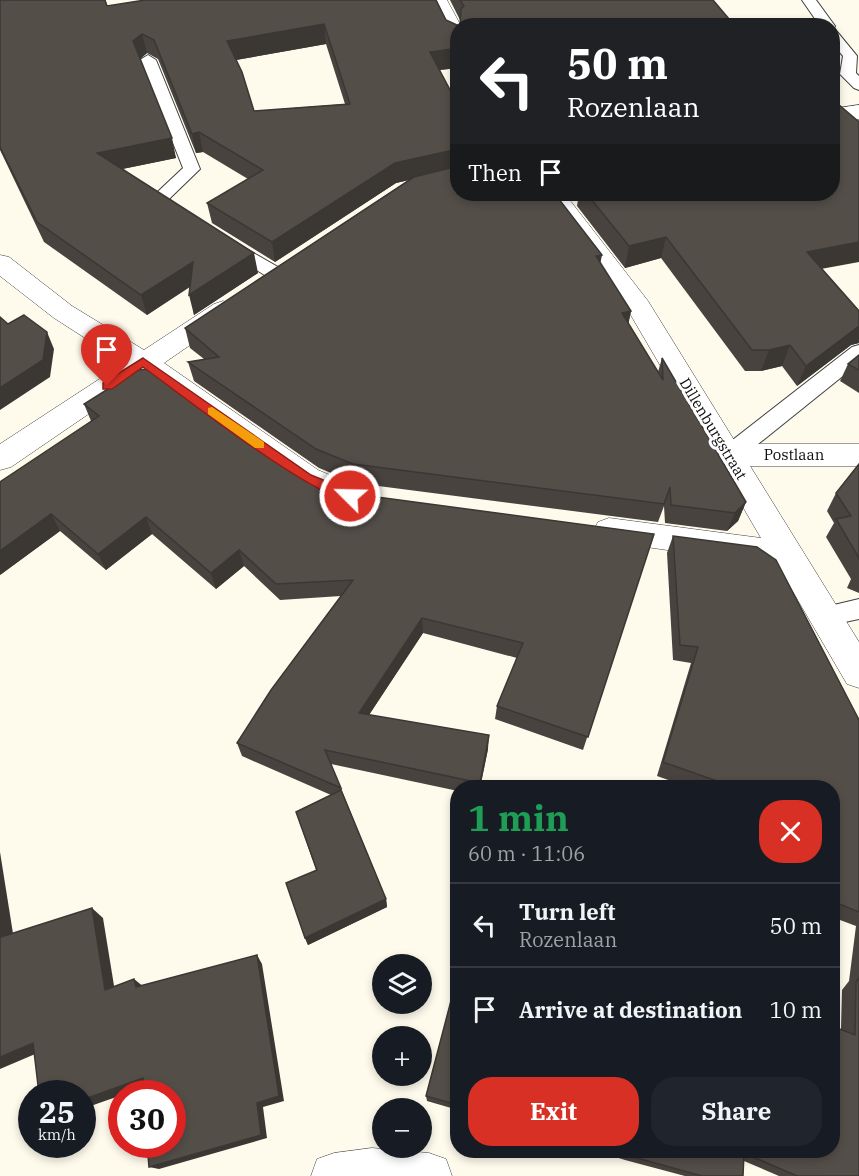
<!DOCTYPE html>
<html lang="en">
<head>
<meta charset="utf-8">
<style>
  :root { --surface:#171b24; --page:#20242c; --text:#f1f3f6; --muted:#9ea1a6; --line:#363941; --accent:#d93025 }
  body { margin:0; font-family:"IBM Plex Serif",serif; background:var(--page); color:var(--text); height:100vh; display:flex; flex-direction:column; font-size:22px; white-space:nowrap }
  * { box-sizing:border-box; margin:0 }
  p { font-size:20px; color:var(--muted) }
  .icon { flex:none; width:33px; height:33px; fill:none; stroke:currentColor; stroke-width:2; stroke-linecap:round; stroke-linejoin:round }
  .map { position:relative; flex:1; overflow:hidden }
  .panel { position:absolute; left:450px; top:780px; width:390px; height:378px; display:flex; flex-direction:column; background:var(--surface); border-radius:24px; box-shadow:0 3px 9px #0003 }
  .panel>* { flex:none }
  .top-card { position:absolute; left:450px; top:18px; width:390px; height:183px; border-radius:24px; box-shadow:0 3px 9px #0003; background:#202124; color:#fff; overflow:hidden }
  .fabs { position:absolute; left:372px; top:954px; display:grid; gap:12px }
  .fabs a { display:grid; place-items:center; width:60px; height:60px; border-radius:50%; background:var(--surface); box-shadow:0 3px 9px #0003; font-size:30px }
  .speed { position:absolute; left:18px; top:1080px; display:flex; gap:12px; font-size:30px; font-weight:700; text-align:center }
  .speed>* { display:grid; place-content:center; width:78px; height:78px; border-radius:50%; background:var(--surface); box-shadow:0 3px 9px #0003; line-height:1 }
  .speed small { font-size:15px; font-weight:400 }
  .speed .limit { border:9px solid #d22; background:#fff; color:#111 }
  .pin { position:absolute; display:grid; place-items:center; width:51px; height:51px; color:#fff; margin:-62px -26px; border-radius:50% 50% 50% 0; rotate:-45deg; box-shadow:0 0 6px #0007 }
  .pin .icon { rotate:45deg }
  .me { position:absolute; width:66px; margin:-33px; rotate:293deg; stroke-linejoin:round; filter:drop-shadow(0 0 4px #0008) }
  .turn { display:flex; align-items:center; gap:21px; height:126px; padding:0 18px; font-size:27px }
  .turn .icon { width:78px; height:78px; stroke-width:2.5 }
  .turn b { display:block; font-size:42px; line-height:51px }
  .then { display:flex; align-items:center; height:57px; padding:0 18px; background:#0003; gap:12px; font-size:22px }
  .round { display:grid; place-items:center; flex:none; width:63px; height:63px; border-radius:24px; background:var(--page) }
  .overview { display:flex; align-items:center; justify-content:space-between; height:102px; padding:0 18px }
  h1 { font-size:36px; font-weight:800; line-height:45px; color:#1e9e55 }
  .button { display:flex; gap:12px; margin-top:auto; padding:12px 18px }
  .button a { flex:1; height:69px; border-radius:24px; background:var(--accent); color:#fff; font-size:24px; font-weight:800; line-height:69px; text-align:center }
  .button a+a { background:var(--page); color:var(--text) }
  ul { padding:0; list-style:none }
  li { display:flex; align-items:center; gap:18px; height:84px; padding:0 18px; border-top:2px solid var(--line) }
  li div { flex:1 }
  li b { display:block; font-size:22px }
  li em { font-style:normal }
  .map>svg:first-child { display:block }
</style>
</head>
<body>
<div class="map">
<svg width="859" height="1176" viewBox="0 0 859 1176">
  <rect width="100%" height="100%" fill="#fefbed"/>
  <g fill="none" stroke-linecap="round" stroke-linejoin="round">
    <defs>
      <g id="service">
        <path d="M802 0H816L835 26 834 28 857 56 856 73 859 76V90L854 88 840 74 843 56 832 43V26H820Z"/>
        <path d="M148 55 156 60 200 169 169 199 188 214 179 219 149 200 183 168 140 60Z"/>
        <path d="M229 239 285 271 287 275 285 279H271L223 249 220 245 223 241Z"/>
        <path d="M859 345V363L737 461 729 463 721 461 718 455 721 449 852 347Z"/>
        <path d="M859 599V619L826 626 817 623 814 616 817 609Z"/>
      </g>
      <path id="pedestrian" d="M729 444H859V466H729L718 463 714 455 718 447Z"/>
      <g id="minor">
        <path d="M427 0H447L461 26H458V44L448 38Z"/>
        <path d="M859 105V119L832 123V109Z"/>
        <path d="M541 194H565L648 301 859 642V688L847 684 778 566 598 540 593 531 598 522 609 518 761 538 629 312Z"/>
        <path d="M0 255 9 257 72 306 144 350 214 304 223 301 232 304 236 310 232 316 164 363 318 470 355 486 359 494 355 502 344 506 296 486 144 376 11 467 0 470V444L124 363 54 318 0 276Z"/>
        <path d="M372 1148 429 1153 446 1159 452 1176H311L317 1159 334 1153Z"/>
      </g>
    </defs>
    <!-- service casing -->
    <use href="#service" stroke="#3f3f3f" stroke-width="2"/>
    <!-- pedestrian casing -->
    <use href="#pedestrian" stroke="#3f3f3f" stroke-width="1"/>
    <!-- minor casing -->
    <use href="#minor" stroke="#3f3f3f" stroke-width="1"/>
    <!-- service -->
    <use href="#service" fill="#fff" fill-rule="evenodd"/>
    <!-- pedestrian -->
    <use href="#pedestrian" fill="#fff" fill-rule="evenodd"/>
    <!-- minor -->
    <use href="#minor" fill="#fff" fill-rule="evenodd"/>
  </g>
  <!-- wall -->
  <g fill="#48433f" fill-rule="evenodd">
    <path d="M0 0 107 6 436 0 458 68 439 70 458 194 600 263 631 311 628 324 658 372 662 358 746 502 738 521 727 531 665 523 664 506 658 522 355 483 319 468 194 381 188 362 204 359 190 348 185 328 409 180 396 183 275 262 212 223 207 203 248 179 203 152 196 153 158 59 147 53 140 59 176 158 122 169 258 273 194 315 190 287 147 315 44 242 0 150ZM326 44 345 104 254 111 236 60Z"/>
    <path d="M450 0H713L460 20Z"/>
    <path d="M579 194 693 200 822 269 859 311V343L851 345 797 386 782 366 761 371H745L661 258 625 268 577 206Z"/>
    <path d="M859 355V393L840 381 848 364Z"/>
    <path d="M84 404 292 471 347 493 654 534 583 750 495 719 497 706 517 658 423 633 369 715 488 749 480 788H458V791L331 764 386 899 387 907 308 945 305 938 316 870 296 812 331 795 242 756 237 743 341 596 280 600 244 566 216 589 152 534 106 570 60 531 0 575 91 421Z"/>
    <path d="M859 464V593L847 588 851 579 826 537 834 523 827 511 836 493Z"/>
    <path d="M673 536 859 720V1176H779L744 1161 743 1176H685L625 1160 593 1150H832L841 1029 842 990 849 981 856 926 832 917V788H691L657 776 691 663 673 660 667 553Z"/>
    <path d="M458 974V1110L427 1101 426 1096Z"/>
  </g>
  <!-- shaded-wall -->
  <g fill="#3b3733">
    <path d="M324 24 326 44 230 61 227 41Z"/>
    <path d="M142 34 147 53 138 61 133 41Z"/>
    <path d="M458 48V68L430 71V52Z"/>
    <path d="M199 132 203 152 196 153 192 134Z"/>
    <path d="M172 138 176 158 103 173 97 153Z"/>
    <path d="M458 149V169L396 183 275 262 272 242 395 163Z"/>
    <path d="M666 237 661 258 625 268 629 246Z"/>
    <path d="M859 242V262L799 273 807 252Z"/>
    <path d="M254 253 258 273 194 315 189 295Z"/>
    <path d="M602 255 598 275 596 256Z"/>
    <path d="M193 262 198 281 147 315 141 295Z"/>
    <path d="M631 311 627 331 622 313Z"/>
    <path d="M859 326V343L851 345 797 386 806 366Z"/>
    <path d="M47 332 54 349 50 377 0 410V388Z"/>
    <path d="M790 345 782 366 761 371 769 350Z"/>
    <path d="M746 502 738 521 727 531 735 513Z"/>
    <path d="M51 514 60 531 0 575V551Z"/>
    <path d="M146 517 152 534 106 570 98 554Z"/>
    <path d="M239 550 244 566 216 589 211 573Z"/>
    <path d="M422 618 423 633 361 727 359 713Z"/>
    <path d="M489 735 488 749 480 788V783Z"/>
    <path d="M0 852 15 946 1 937 0 929Z"/>
    <path d="M386 899 387 907 308 945 305 938Z"/>
    <path d="M92 908 103 918 116 998 105 990Z"/>
    <path d="M257 955 262 964 284 1101 263 1107 267 1138 159 1169 149 1167 257 1103Z"/>
    <path d="M134 979 144 987H136Z"/>
    <path d="M33 1043 47 1049 0 1069V1057Z"/>
    <path d="M143 1078 152 1084 126 1094H122V1095L82 1109V1100Z"/>
  </g>
  <!-- building -->
  <g fill="#544e49" stroke="#3b3733" stroke-width="1.5" fill-rule="evenodd">
    <path d="M0 0H105L107 6 145 0H436L446 20 459 26H458V48L430 52 458 105V149L395 163 272 242 207 203 263 170 199 132 192 134 154 40 142 34 133 41 172 138 97 153 254 253 189 295 193 262 141 295 37 222 0 147ZM324 24 350 104 254 111 242 72 227 41Z"/>
    <path d="M460 0H713L735 26H460L461 9 464 6Z"/>
    <path d="M832 97 838 104 858 121H859V242L807 252 859 311V326L806 366 790 345 769 350H752L666 237 629 246 587 194H691L693 200 726 194H832Z"/>
    <path d="M458 166V194H555L602 255 596 256 631 311 622 313 663 380 662 358 746 502 735 513 671 505 670 487 664 504 353 464 316 449 188 362 219 357 185 328 414 177Z"/>
    <path d="M24 315 47 332 43 360 0 388V317L8 324Z"/>
    <path d="M859 355V370L848 364Z"/>
    <path d="M148 369 292 471 347 493 654 534 588 737 497 706 523 643 422 618 359 713 489 735 480 783 325 750 341 788 237 743 271 690 353 580 276 584 239 550 211 573 146 517 98 554 51 514 0 551V482L99 416 84 404 138 370Z"/>
    <path d="M859 464V558L836 519 851 516 836 493Z"/>
    <path d="M673 536 757 547 776 560 859 720V912L832 901V788H737L663 762 698 647 680 645Z"/>
    <path d="M341 790 386 899 305 938 286 883 317 870 296 812Z"/>
    <path d="M92 908 105 990 134 979 136 987 257 955 279 1096 257 1103 261 1135 149 1167 147 1144H172V1094H144L143 1078 82 1100V1094H39L33 1043 0 1057V929L1 937Z"/>
    <path d="M458 974V1105L426 1096Z"/>
    <path d="M859 978V1176H797L744 1153 743 1176H702L608 1150H832V1026L855 1035 856 982Z"/>
  </g>
  <!-- route -->
  <path fill="#d93025" stroke="#8d1f18" stroke-width="1.5" d="M143 358 311 475 355 493V500C326 509 174 389 143 367L112 389H103V383Z"/>
  <!-- slow -->
  <path fill="#f59e0b" d="M212 407 264 442V448H255L208 414V408Z"/>
  <g text-anchor="middle" stroke-width="6" stroke-linejoin="round" paint-order="stroke">
    <!-- street labels -->
    <g font-size="15" fill="#0c0c0c" stroke="#fff">
      <text transform="translate(713 429) rotate(59)" y="5">Dillenburgstraat</text>
      <text x="794" y="460">Postlaan</text>
    </g>
  </g>
</svg>
<div class="fabs">
<a><svg class="icon" aria-label="layers" viewBox="0 0 24 24"><path d="M12 4l9 5-9 5-9-5zM3 14l9 5 9-5"/></svg></a>
<a>+</a>
<a>−</a>
</div>
<div class="speed"><div>25<small>km/h</small></div><div class="limit">30</div></div>
<div class="pin" style="left:107px;top:386px;background:#d93025"><svg class="icon" aria-label="arrive" viewBox="0 0 24 24"><path d="M6 21V4h12l-3 4 3 4H6"/></svg></div>
<svg class="me" style="left:350px;top:496px" viewBox="-20 -20 40 40"><circle r="17" fill="#d93025" stroke="#fff" stroke-width="3"/><path d="M0-11L8 9 0 5-8 9z" fill="#fff"/></svg>
<div class="top-card">
<div class="turn"><svg class="icon" aria-label="left" viewBox="0 0 24 24"><path d="M17 20v-9H6M10 6l-5 5 5 5"/></svg><div><b>50 m</b>Rozenlaan</div></div>
<div class="then">Then<svg class="icon" aria-label="arrive" viewBox="0 0 24 24"><path d="M6 21V4h12l-3 4 3 4H6"/></svg></div>
</div>
<section class="panel">
<div class="overview"><div><h1>1 min</h1><p>60 m · 11:06</p></div><a class="round" style="background:#d93025;color:#fff"><svg class="icon" aria-label="close" viewBox="0 0 24 24"><path d="M6 6l12 12M18 6L6 18"/></svg></a></div>
<ul>
<li><svg class="icon" aria-label="left" viewBox="0 0 24 24"><path d="M17 20v-9H6M10 6l-5 5 5 5"/></svg><div><b>Turn left</b><p>Rozenlaan</p></div><em>50 m</em></li>
<li><svg class="icon" aria-label="arrive" viewBox="0 0 24 24"><path d="M6 21V4h12l-3 4 3 4H6"/></svg><div><b>Arrive at destination</b></div><em>10 m</em></li>
</ul>
<div class="button"><a>Exit</a><a>Share</a></div>
</section>
</div>
</body>
</html>
